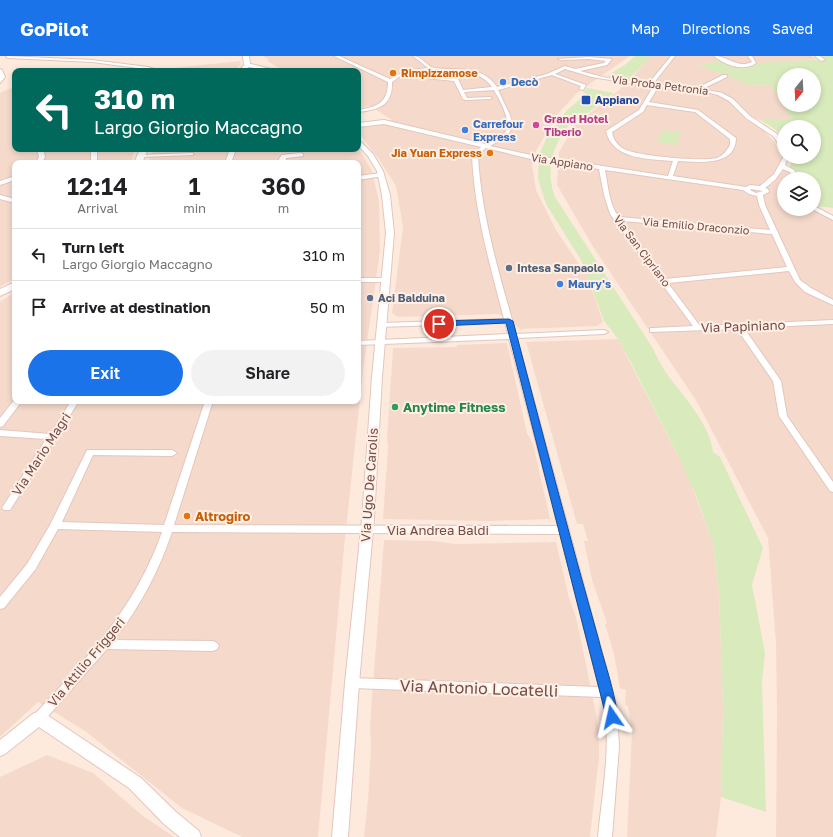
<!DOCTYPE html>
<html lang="en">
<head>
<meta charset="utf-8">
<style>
  :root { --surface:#fff; --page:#f2f2f2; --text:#202124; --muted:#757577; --line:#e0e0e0; --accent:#1a73e8 }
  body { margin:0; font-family:"Golos Text",sans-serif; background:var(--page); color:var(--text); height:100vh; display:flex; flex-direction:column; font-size:15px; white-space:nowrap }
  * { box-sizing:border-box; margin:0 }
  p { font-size:13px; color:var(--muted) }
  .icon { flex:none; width:22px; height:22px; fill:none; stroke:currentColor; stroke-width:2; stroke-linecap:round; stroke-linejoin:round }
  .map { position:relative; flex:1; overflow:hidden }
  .side { position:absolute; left:12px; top:104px; width:349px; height:244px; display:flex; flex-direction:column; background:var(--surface); border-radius:8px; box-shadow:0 2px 6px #0003 }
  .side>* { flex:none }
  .hud { position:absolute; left:12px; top:12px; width:349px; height:84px; border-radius:8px; box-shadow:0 2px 6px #0003; background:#00695c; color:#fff; overflow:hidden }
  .needle { width:26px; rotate:198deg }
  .buttons { position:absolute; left:777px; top:12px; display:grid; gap:8px }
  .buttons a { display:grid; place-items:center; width:44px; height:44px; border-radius:50%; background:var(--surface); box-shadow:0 2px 6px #0003; font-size:20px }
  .pin { position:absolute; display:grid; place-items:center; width:34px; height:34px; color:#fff; margin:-17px; border:2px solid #fff; border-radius:50%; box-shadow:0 1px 4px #0007 }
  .me { position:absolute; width:44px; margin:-22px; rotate:349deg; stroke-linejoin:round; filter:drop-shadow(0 0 3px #0008) }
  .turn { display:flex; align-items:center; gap:14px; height:84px; padding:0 16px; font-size:18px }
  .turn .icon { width:52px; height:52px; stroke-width:2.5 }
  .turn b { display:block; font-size:28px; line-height:34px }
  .eta { display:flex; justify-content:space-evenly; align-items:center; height:68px; text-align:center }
  .eta b { font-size:24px; font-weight:600; line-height:28px }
  .primary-button { display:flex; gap:8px; margin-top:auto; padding:8px 16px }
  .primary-button a { flex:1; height:46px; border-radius:24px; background:var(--accent); color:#fff; font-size:16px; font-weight:600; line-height:46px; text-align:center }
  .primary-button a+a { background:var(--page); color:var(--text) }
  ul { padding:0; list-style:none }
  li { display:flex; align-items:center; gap:12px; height:52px; padding:0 16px; border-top:1px solid var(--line) }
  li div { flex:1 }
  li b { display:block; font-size:15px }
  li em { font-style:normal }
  header { display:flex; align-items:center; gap:24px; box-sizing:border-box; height:56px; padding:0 20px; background:var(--accent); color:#fff }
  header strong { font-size:19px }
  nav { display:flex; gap:22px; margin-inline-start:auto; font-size:14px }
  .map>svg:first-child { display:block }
</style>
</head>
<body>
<header>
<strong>GoPilot</strong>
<nav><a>Map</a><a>Directions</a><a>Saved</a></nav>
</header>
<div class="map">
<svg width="833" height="781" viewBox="0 0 833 781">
  <rect width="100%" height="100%" fill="#fdeadd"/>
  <!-- residential -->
  <g fill="#f5dacc">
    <path d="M263 0H630L578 36 556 60 536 95 532 109 536 134 556 174 587 220 603 266 597 270 520 273 499 258 398 261 392 257 403 171 396 130 378 102 358 76V71L392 64 370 50 358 52V15H284L267 5 269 4Z"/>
    <path d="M651 0H811L816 3 746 9 719 5 699 9 752 30 771 29 792 63H745L764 74 775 87 792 123H784V153H814L833 164V781H776L777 658 776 588 768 482 697 346 592 189 557 129 559 96 575 69 623 31Z"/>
    <path d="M240 5 241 8 234 15H144Z"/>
    <path d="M11 32H15V93H135L131 107H15V222L0 231V37Z"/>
    <path d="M358 91 372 115 379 145 380 195 363 315 344 492 318 781H242L182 752 85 675 38 646 0 681V246L15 236V345H358V107H148L153 93H358Z"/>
    <path d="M618 283 688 420 713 487 719 536 723 651 721 741 716 781H627L632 676 628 650 625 649 626 634 620 632 614 598 605 568 607 567 592 524 584 485H588L583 468H577L526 286Z"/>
    <path d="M507 287 527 377 533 388 550 463 490 465 383 463 388 392 387 382 393 292 457 291V289Z"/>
    <path d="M384 484 434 485 455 488 556 486 569 542 576 561 594 647 599 676V701L590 781H364L368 744 371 691 370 668Z"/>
    <path d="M47 699 93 717 143 760 174 781H0V721Z"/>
  </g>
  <!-- green -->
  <g fill="#d9ebbc" fill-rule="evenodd">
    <path d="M635 0H651L628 24 607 20 626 8Z"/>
    <path d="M820 0H833V152L814 150V123H800L795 114 790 111 793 101H814V71H784V81L772 71 758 63H791L771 29 752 30 699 9 719 5 733 10 743 11 754 10 758 7 825 3ZM784 19H814V49H784Z"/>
    <path d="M587 32 614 37 580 63 574 62C554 87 544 110 555 141L652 291C657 300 661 310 667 318 683 340 710 368 713 396L720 401 763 492 752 529 765 597 762 625 766 756 721 741 723 651 719 536 713 487 697 442 679 402 629 303 618 283 604 265 581 204 546 148 538 123 539 99 547 81 567 54 586 38 583 35Z"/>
    <path d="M663 74 681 76 676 89 657 86Z"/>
  </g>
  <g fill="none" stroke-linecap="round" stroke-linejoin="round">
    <defs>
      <path id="pedestrian" d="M192 97H193V99L140 101 138 100 140 99Z"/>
      <g id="minor">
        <path d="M7 0 92 4 148 11 161 15 92 6 8 2 6 1Z"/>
        <path d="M334 0H339L390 23C401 16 414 13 428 12L413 0C422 0 426 10 434 12 456 15 482 8 497 31L547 18 565 10 575 13 604 7 606 5 589 3 560 4 558 3 589 1 612 3 607 9 580 15 607 22 649 27 671 0H675L653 28 697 32 723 19H727V21L702 33 722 37 733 43 750 60 777 78 784 88V94L782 93 773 80 746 62 729 45 718 39 698 34 658 31 649 46 698 54 736 82C736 111 698 106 678 105L673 120 746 131 750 129 760 130 774 118 784 100V101H788L785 109 794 114 800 123H794L790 116 783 113 775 124 765 132 768 133 769 136 763 139 765 149 800 224 811 232 833 244V249L805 236 795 226 789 215 668 227 700 270 833 264V268L744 272 781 325 787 360 833 426V436L830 435 779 360 773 325 737 273 650 276V272H653L693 270 610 158 604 139 599 113 531 103 486 92 478 99C481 160 500 220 516 278L604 274 608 276 604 278 517 282 617 652 619 691 612 781H598C602 737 613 684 602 641L352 632 348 631 346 627 348 623 352 622 599 631 560 478 172 476C159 515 140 551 114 584L213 585 217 587 219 590 217 593 213 595 107 593 43 666 39 667 35 666 33 662 35 658C88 601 136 551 162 476L58 473 35 514 4 552 0 553V541L27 508 50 469 87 394H172L177 397 172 400 93 399 62 466 164 469 205 345H213L174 469 558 470 509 283 358 289V285L508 278 505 267 378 271 377 269 381 267 504 263C490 209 474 154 472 99L481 91 384 68 358 71V67L384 64 485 88C492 85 501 81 506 75 512 65 499 43 494 34L464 36 467 42 490 41 492 42 490 43 465 44 463 43 454 25 426 22 414 16 400 20 392 26C393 49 379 54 358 56V54C377 51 388 47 388 26ZM565 13 592 21 653 31 639 54 606 75C612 104 650 103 673 105L668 120 531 99 490 90C510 79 519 74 506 51 503 45 501 39 498 34L552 19 581 30 579 33 583 34 586 29 555 18ZM438 14C456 15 481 14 492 31L463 34 458 23C444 20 431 22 419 15ZM647 49 695 56 730 83V89C727 94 723 100 717 102 703 106 637 100 624 93 617 89 613 83 612 76L643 56ZM605 114 743 134 749 138 757 140 759 149 770 174 619 161C609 149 608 129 605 114ZM751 133 763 135 756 137 750 134ZM622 165 772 178 787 211 665 223Z"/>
        <path d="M714 0C728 0 737 13 752 6L748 0H752L756 7C743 16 725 9 714 0Z"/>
        <path d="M815 0H820L825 4 821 5Z"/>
        <path d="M0 13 2 14 5 21 0 27Z"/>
        <path d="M37 93H43L45 101 42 107H36L39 101Z"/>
        <rect x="91" y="93" width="6" height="14"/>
        <path d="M230 93H236L231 107H225Z"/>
        <path d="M301 97 303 98V100L286 102V107H280L279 103 282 99Z"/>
        <path d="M381 117 384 119 383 120 358 124V120Z"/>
        <path d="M15 120V124L0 129V125Z"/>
        <path d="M0 139 15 143V147L0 143Z"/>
        <path d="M814 150 833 160V164L812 153H814Z"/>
        <path d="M358 222H386L389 224 386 226H358Z"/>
        <path d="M15 343V345H22L3 370 0 371V362Z"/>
        <path d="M71 345H79L10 454H4L2 452 46 383 0 380V374L50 378Z"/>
      </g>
      <g id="tertiary">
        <path d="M247 7 275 14 276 15H266L245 10V8Z"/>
        <path d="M358 83 373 98 383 115 390 139 394 177 382 321 374 463 359 627 348 781H332L345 627 362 463 372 321 386 177 382 139 377 115 368 100 358 89Z"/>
        <path d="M39 656 44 657 141 722 176 756 199 775 201 781H180L164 768 129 732 39 671 5 698 0 700V684L34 657Z"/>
      </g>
      <g id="secondary">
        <path d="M243 0H249L250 9 245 15H239L244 9Z"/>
        <path d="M140 93H148L142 107H134Z"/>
        <path d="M15 226V233L0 240V233Z"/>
      </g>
    </defs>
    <!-- pedestrian casing -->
    <use href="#pedestrian" stroke="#e3c6bd" stroke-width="2"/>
    <!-- minor casing -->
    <use href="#minor" stroke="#e3c6bd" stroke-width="2"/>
    <!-- tertiary casing -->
    <use href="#tertiary" stroke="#e3c6bd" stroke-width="2"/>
    <!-- secondary casing -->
    <use href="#secondary" stroke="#e9c5b9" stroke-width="2"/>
    <!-- pedestrian -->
    <use href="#pedestrian" fill="#fff" fill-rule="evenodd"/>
    <!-- minor -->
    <use href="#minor" fill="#fff" fill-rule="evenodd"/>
    <!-- tertiary -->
    <use href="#tertiary" fill="#fff" fill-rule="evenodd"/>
    <!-- secondary -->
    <use href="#secondary" fill="#fff" fill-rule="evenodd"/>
  </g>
  <!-- route -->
  <path fill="#1a73e8" stroke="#114b97" d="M509 263 513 265C541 372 569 479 599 585 602 599 621 654 616 664L612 666 607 664 506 267 439 270 435 268 439 265Z"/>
  <!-- markers -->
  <g fill="#e8710a" stroke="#ffefe5" stroke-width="1.5">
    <circle cx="393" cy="17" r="4"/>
    <circle cx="490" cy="97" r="4"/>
    <circle cx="187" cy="460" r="4"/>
  </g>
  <g fill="#3f7fe0" stroke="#ffefe5" stroke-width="1.5">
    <circle cx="503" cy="26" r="4"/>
    <circle cx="465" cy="74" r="4"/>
    <circle cx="560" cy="228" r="4"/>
  </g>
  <rect fill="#1a4fb4" stroke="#ffefe5" stroke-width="1.5" x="581" y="39" width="10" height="10" rx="2"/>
  <circle fill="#d1479c" stroke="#ffefe5" stroke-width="1.5" cx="536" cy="69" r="4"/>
  <g fill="#5c6f8a" stroke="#ffefe5" stroke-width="1.5">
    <circle cx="509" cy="212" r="4"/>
    <circle cx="370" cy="242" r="4"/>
  </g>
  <circle fill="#2e9e5b" stroke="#ffefe5" stroke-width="1.5" cx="395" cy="351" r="4"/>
  <g text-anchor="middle" stroke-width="4" stroke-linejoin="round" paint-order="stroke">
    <!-- far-food labels -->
    <g font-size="11" font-weight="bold" fill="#c56008" stroke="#ffefe5" text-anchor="start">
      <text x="401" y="21">Rimpizzamose</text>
      <text x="482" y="101" text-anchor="end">Jia Yuan Express</text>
    </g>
    <!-- far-shop labels -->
    <g font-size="11" font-weight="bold" fill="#366cbe" stroke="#ffefe5" text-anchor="start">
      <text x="511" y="30">Decò</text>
      <text x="473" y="72">Carrefour<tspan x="473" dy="13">Express</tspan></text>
      <text x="568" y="232">Maury's</text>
    </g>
    <!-- far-street labels -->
    <g font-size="11" fill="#744c45" stroke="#ffefe5">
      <text transform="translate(660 29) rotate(7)" y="4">Via Proba Petronia</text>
      <text transform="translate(562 106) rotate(9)" y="4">Via Appiano</text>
      <text transform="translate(696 170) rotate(5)" y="4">Via Emilio Draconzio</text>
      <text transform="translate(642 195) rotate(53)" y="4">Via San Cipriano</text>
    </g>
    <!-- far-transit labels -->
    <g font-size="11" font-weight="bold" fill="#164399" stroke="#ffefe5" text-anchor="start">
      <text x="595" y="48">Appiano</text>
    </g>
    <!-- far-hotel labels -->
    <g font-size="11" font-weight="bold" fill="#b23c85" stroke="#ffefe5" text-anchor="start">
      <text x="544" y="67">Grand Hotel<tspan x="544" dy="13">Tiberio</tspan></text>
    </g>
    <!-- far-service labels -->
    <g font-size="11" font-weight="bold" fill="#4e5e75" stroke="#ffefe5" text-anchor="start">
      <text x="517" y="216">Intesa Sanpaolo</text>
      <text x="378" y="246">Aci Balduina</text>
    </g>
    <!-- street labels -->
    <g font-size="13" fill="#744c45" stroke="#ffefe5">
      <text transform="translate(743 270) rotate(-2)" y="5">Via Papiniano</text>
      <text transform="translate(41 398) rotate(-57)" y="5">Via Mario Magri</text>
      <text transform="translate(369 429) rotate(-86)" y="5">Via Ugo De Carolis</text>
      <text x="438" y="479">Via Andrea Baldi</text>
      <text transform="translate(86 606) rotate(-50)" y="5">Via Attilio Friggeri</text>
    </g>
    <!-- leisure labels -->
    <g font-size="13" font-weight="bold" fill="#27864d" stroke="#ffefe5" text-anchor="start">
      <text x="403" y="356">Anytime Fitness</text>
    </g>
    <!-- food labels -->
    <g font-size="13" font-weight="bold" fill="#c56008" stroke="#ffefe5" text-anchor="start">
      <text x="195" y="465">Altrogiro</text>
    </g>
    <!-- near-street labels -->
    <g font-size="16" fill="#744c45" stroke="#ffefe5">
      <text transform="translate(479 632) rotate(2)" y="6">Via Antonio Locatelli</text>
    </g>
  </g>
</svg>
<div class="buttons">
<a><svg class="needle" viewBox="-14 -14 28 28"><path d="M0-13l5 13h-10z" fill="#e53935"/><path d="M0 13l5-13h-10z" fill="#757577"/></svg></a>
<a><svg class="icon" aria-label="search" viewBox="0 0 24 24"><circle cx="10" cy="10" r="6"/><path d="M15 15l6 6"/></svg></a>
<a><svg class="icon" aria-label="layers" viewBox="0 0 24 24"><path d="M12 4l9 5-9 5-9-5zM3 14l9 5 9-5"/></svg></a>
</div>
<div class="pin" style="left:439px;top:268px;background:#d93025"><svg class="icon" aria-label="arrive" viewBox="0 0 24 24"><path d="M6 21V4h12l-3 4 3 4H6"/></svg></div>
<svg class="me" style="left:612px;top:661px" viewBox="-20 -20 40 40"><path d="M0-17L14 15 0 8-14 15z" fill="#1a73e8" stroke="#fff" stroke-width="4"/></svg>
<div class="hud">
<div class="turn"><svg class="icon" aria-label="left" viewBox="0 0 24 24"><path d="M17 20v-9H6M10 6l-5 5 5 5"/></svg><div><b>310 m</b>Largo Giorgio Maccagno</div></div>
</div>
<section class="side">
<div class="eta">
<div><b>12:14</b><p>Arrival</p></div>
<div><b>1</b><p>min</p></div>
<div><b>360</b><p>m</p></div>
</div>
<ul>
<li><svg class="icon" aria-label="left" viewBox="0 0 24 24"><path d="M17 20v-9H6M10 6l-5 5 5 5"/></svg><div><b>Turn left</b><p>Largo Giorgio Maccagno</p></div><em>310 m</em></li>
<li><svg class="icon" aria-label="arrive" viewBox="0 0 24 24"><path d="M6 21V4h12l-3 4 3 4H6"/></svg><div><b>Arrive at destination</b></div><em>50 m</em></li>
</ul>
<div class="primary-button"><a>Exit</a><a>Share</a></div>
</section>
</div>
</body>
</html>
